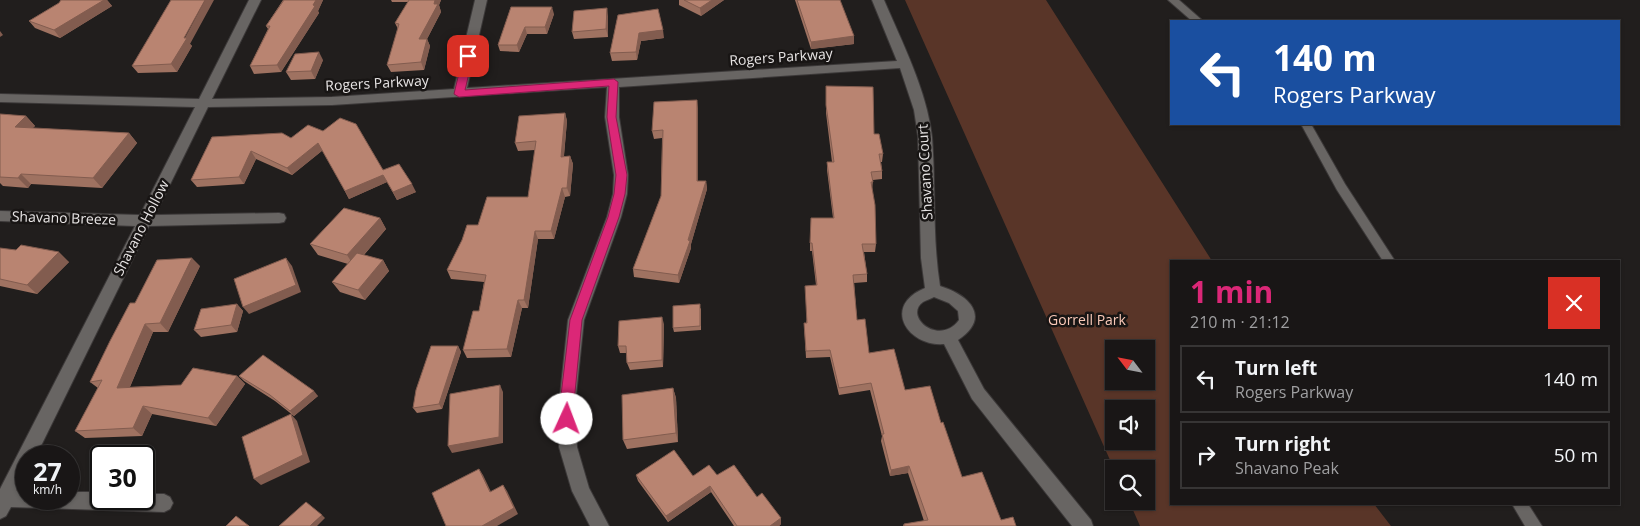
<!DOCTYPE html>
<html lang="en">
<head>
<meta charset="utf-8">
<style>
  :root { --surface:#191616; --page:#221f1f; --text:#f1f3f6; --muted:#9f9fa1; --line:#373535; --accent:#db2777 }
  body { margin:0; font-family:"Open Sans",sans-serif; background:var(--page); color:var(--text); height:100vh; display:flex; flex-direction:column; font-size:19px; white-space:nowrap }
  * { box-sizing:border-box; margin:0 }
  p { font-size:16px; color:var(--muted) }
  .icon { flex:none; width:28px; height:28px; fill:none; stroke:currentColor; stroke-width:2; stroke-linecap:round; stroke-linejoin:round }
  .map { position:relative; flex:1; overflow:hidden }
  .drawer { position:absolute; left:1170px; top:260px; width:450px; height:245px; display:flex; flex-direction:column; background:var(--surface); border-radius:0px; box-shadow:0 1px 4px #0004,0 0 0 1px var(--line) }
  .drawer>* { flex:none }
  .guide { position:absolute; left:1170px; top:20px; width:450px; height:105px; border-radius:0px; box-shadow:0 1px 4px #0004,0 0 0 1px var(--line); background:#1a4fa0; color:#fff; overflow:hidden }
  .needle { width:32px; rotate:302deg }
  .fabs { position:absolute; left:1105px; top:340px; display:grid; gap:10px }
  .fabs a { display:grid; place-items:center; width:50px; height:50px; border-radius:0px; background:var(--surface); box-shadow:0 1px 4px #0004,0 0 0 1px var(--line); font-size:25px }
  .speed { position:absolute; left:15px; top:445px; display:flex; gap:10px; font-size:25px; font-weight:700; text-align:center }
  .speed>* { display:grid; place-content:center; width:65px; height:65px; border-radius:50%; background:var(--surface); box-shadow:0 1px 4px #0004,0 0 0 1px var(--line); line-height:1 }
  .speed small { font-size:12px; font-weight:400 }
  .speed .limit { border:2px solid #111; border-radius:8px; background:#fff; color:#111 }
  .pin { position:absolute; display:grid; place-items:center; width:42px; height:42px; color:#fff; margin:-21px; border-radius:10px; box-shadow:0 2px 8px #0006 }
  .me { position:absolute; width:55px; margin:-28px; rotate:2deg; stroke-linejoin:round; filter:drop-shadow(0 0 4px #0008) }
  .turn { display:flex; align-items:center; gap:18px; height:105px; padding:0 20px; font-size:22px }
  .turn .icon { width:65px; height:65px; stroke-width:2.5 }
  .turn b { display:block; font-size:35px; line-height:42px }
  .round { display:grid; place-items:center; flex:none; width:52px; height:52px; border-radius:0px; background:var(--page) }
  .summary { display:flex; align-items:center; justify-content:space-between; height:85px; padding:0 20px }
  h1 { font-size:30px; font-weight:700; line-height:38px; color:var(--accent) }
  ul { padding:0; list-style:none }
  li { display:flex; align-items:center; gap:15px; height:68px; margin:0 10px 8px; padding:0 10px; border:2px solid var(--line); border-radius:0px }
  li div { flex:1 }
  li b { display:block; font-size:19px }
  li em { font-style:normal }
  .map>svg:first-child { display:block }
</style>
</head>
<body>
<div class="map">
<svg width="1640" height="526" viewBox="0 0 1640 526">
  <rect width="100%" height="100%" fill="#211e1d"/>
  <!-- green -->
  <path fill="#593528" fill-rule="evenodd" d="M905 0H1046L1212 261H1171V504H1374L1391 526H1140L1129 501H1146V469H1114ZM1114 349H1146V381H1114ZM1114 409H1146V441H1114Z"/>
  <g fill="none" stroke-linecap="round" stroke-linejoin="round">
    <defs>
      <g id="lane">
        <path d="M1168 0H1179L1203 21H1192Z"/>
        <path d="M1301 124H1311L1345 184 1395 261H1383L1337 190Z"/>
        <path d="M1512 504H1528L1542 526H1525Z"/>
      </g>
      <path id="street" d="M249 0H261L212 99 332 97 454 89 475 0H487L467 88 897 61 872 0H884C902 42 927 91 932 137 936 187 932 236 940 286 969 295 992 317 958 340L984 389 1091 520 1093 526H1072L972 399 944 344C908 347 881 306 925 288L921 258 918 136 914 110 900 68 619 87V117L628 175 627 194 621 217 584 320 575 405 577 447 589 488 609 526H590L572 491 559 447V405L568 320 607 217 613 194 614 175 605 117 607 87 332 105 208 107 155 215 279 213 284 214 286 218 284 222 279 223 149 226 36 456H26V475L19 490H26V499H69V492H101V499H144V494H164L170 497 173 503 170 509 164 512 11 507 6 516 0 519V489L135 226 0 221V211L140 215 195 107 0 102V94L199 99ZM934 297 949 303 958 311 959 320C939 347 903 316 923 302 926 300 931 299 934 297Z"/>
    </defs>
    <!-- lane casing -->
    <use href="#lane" stroke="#3c3939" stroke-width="2"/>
    <!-- street casing -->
    <use href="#street" stroke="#3c3939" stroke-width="2"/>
    <!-- lane -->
    <use href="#lane" fill="#686563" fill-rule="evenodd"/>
    <!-- street -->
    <use href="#street" fill="#686563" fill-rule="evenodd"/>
  </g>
  <!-- wall -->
  <g fill="#9f7261">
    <path d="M61 0H107L112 6 60 38 35 28 29 21 59 3Z"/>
    <path d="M283 0H323L318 11 319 13 281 72 254 74 250 66 268 29 266 26Z"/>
    <path d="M391 0H441L439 5 441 12 427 39 430 46 424 70 391 72 387 65 398 29 395 23 408 2H392Z"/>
    <path d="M679 0H724L701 16 679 5Z"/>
    <path d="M795 0H840L854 44 811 49Z"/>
    <path d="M511 7 554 14 547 34H527L519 52 500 51 498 45Z"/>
    <path d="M618 15 664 38 641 41 637 60 612 61 610 53Z"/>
    <path d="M608 16V37L574 39 572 32Z"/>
    <path d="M190 44 192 46 177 72 138 73 132 66Z"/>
    <path d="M323 60 315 79 291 80 286 72Z"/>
    <path d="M826 86 874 134 883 154 882 162H881L882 171V179L873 180 872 190 876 244 875 252H864L867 274V282L854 283 857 320 869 353 905 390 941 423 962 477 1001 520 1016 526H903L904 524 924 521 908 473 890 476 881 441 882 436 870 390 839 395 830 357 806 358 804 323H806L816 285 812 251H810V243L833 218 827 170V162H832L826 113Z"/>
    <path d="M698 108V181H706L707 189 691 244V248L679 283 634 277 633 269 661 196 662 138 654 139 652 131Z"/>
    <path d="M565 113 567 121 564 156H570L573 164 570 196 565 197 554 239H538L528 308H522L511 357 467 358 463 350 479 311 484 282 451 279 447 270 478 225 528 197 535 150 518 151 515 143Z"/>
    <path d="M0 114 26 116 35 126 32 128 129 133 137 143 102 188 31 184 28 188 3 186 0 183Z"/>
    <path d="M323 131 416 192 397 200 387 182 349 199 323 150 292 175 256 159 244 184 197 187 191 180 212 137 291 138Z"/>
    <path d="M380 218 386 229 364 255 383 260 389 271 365 300 340 292 332 282 348 264 318 255 310 244Z"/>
    <path d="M0 248 69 262 37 294 0 286Z"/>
    <path d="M200 266 168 332H153L130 387 181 385 237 376 245 384 216 426 152 414 142 436 85 438 75 431 98 388 90 382 135 303Z"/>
    <path d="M237 304 243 311 237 332 201 337 194 330Z"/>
    <path d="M701 308V330L674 332 673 328Z"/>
    <path d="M664 324 663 367 630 370 627 363 626 353H620L618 346Z"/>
    <path d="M458 346 461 352 442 409 417 413 413 408Z"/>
    <path d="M239 376 318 396 294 416 275 401 244 381Z"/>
    <path d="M673 388 676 398 678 442 627 449 623 440Z"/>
    <path d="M636 475H717L757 497 781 518V524L779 526H734L711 492 668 522 638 481Z"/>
  </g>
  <!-- shaded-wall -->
  <g fill="#825c4f">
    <path d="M101 0H107L112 6 60 38 54 30Z"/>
    <path d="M205 0H214L190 44 192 46 177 72 171 64Z"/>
    <path d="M316 0H323L318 11 319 13 281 72 277 65Z"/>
    <path d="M435 0H441L439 5 441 12 427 39 430 46 424 70 421 62 419 39Z"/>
    <path d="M712 0H724L701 16 700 8Z"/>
    <path d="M552 7 554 14 547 34 545 27Z"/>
    <path d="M607 8 608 16V37L606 29Z"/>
    <path d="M525 27 527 34 519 52 517 45Z"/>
    <path d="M663 30 664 38 641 41 637 60 636 52 639 33Z"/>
    <path d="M0 31 3 35 0 37Z"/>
    <path d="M854 36V44L811 49V42Z"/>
    <path d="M319 52 323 60 315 79 311 71Z"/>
    <path d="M697 100 698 108V188L697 181Z"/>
    <path d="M565 113 567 121 563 165 561 157Z"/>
    <path d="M26 116 35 126 24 137 15 127Z"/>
    <path d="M129 133 137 143 102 188 93 178Z"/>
    <path d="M318 143 323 150 292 175 287 168Z"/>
    <path d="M251 151 256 159 244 184 239 177Z"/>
    <path d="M570 156 573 164 570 196 567 188Z"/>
    <path d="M21 174 31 184 28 188 18 178Z"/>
    <path d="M383 175 387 182 349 199 345 191Z"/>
    <path d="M706 181 707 189 691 244V248L679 283 678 275Z"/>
    <path d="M412 184 416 192 397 200 393 192Z"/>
    <path d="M562 188 565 197 554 239 551 231Z"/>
    <path d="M380 218 386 229 354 266 347 255Z"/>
    <path d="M535 231 538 239 528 308 524 300Z"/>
    <path d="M59 252 69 262 37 294 27 285Z"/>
    <path d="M192 258 200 266 168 332 160 323Z"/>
    <path d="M286 258 292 266 301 292 249 314 243 307Z"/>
    <path d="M383 260 389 271 365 300 358 290Z"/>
    <path d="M518 300 522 308 511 357 507 349Z"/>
    <path d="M237 304 243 311 237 332 231 325Z"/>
    <path d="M662 317 664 324 663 367 662 360Z"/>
    <path d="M145 324 153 332 126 396 117 388Z"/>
    <path d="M458 346 461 352 442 409 439 404Z"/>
    <path d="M237 376 245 384 216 426 208 418Z"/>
    <path d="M500 385 503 392V443L452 453 448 446Z"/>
    <path d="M673 388 676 398 678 442 676 433Z"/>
    <path d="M314 391 318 396 294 416 290 411Z"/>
    <path d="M143 406 152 414 142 436 133 428Z"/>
    <path d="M291 414 297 421 310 462 261 485 254 479Z"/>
    <path d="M909 466 908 473 890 476 891 470Z"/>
    <path d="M479 469 483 475 494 498 490 492Z"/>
    <path d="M503 485 507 491 518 514 497 526H482Z"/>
    <path d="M710 486 711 492 668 522 666 516Z"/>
    <path d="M322 515 325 518 317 526H310Z"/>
    <path d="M781 518V524L779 526H770Z"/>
  </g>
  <!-- building -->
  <g fill="#b98471" stroke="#825c4f">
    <path d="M61 0H104L54 30 29 21 59 3Z"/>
    <path d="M171 0H205L184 38H187L171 64 132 66Z"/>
    <path d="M284 0H316L313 5 315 6 277 65 250 66 270 26H266Z"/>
    <path d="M409 0H435L434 4H438L419 39H427L421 62 387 65 399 24 395 23Z"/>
    <path d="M684 0H712L700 8Z"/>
    <path d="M797 0H840L854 36 811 42Z"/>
    <path d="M511 7H552L545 27H525L517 45H498Z"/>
    <path d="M607 8 606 29 572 32 574 11Z"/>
    <path d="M658 9 663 30 639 33 636 52 610 53 618 15Z"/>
    <path d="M319 52 311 71 286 72 295 54Z"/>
    <path d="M826 86 873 87 874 134H879L883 154H879L882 171 871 172 873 182H871L875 205 876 244H862L867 274 853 275 857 320 865 319 869 353 894 349 905 390 930 386 941 423 943 422 962 477 982 472 1001 520 1013 517 1016 526H904V524L928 520 909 466 891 470 882 434H884L871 383 839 388 830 350 806 351 804 323H807L805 286 817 285 812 243H810L811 218H834L827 162H834L826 105Z"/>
    <path d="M697 100V181H706L688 240 690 241 678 275 633 269 661 196 663 130 652 131 654 102Z"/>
    <path d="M565 113 561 157 570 156 567 188H562L551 231H535L524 300H518L507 349 463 350 473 311H479L486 275 447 270 462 240 467 225H478L487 197H528L536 141 515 143 519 116Z"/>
    <path d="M0 114 26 116 15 127 129 133 93 178 21 174 18 178 0 177Z"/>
    <path d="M340 118 356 124 383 170 399 164 412 184 393 192 383 175 345 191 318 143 287 168 251 151 239 177 191 180 212 137 282 133 291 138 308 125 323 131Z"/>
    <path d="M344 208 380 218 347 255 310 244Z"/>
    <path d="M21 245 59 252 27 285 0 279V248L16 250Z"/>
    <path d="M357 253 383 260 358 290 332 282Z"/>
    <path d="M192 258 160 323 145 324 117 388 181 385 193 368 237 376 208 418 143 406 133 428 75 431 102 380 90 382 110 341 130 303H135L157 260Z"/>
    <path d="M286 258 296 285 243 307 234 279Z"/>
    <path d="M237 304 231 325 194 330 201 309Z"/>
    <path d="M700 304V326L673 328V306Z"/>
    <path d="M662 317V360L627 363 626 346H618L619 321Z"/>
    <path d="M431 346H458L439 404 413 408 416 390Z"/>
    <path d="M263 355 314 391 290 411 270 395 239 376Z"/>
    <path d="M500 385 499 437 448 446 450 394Z"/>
    <path d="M673 388 676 433 623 440 622 395Z"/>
    <path d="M291 414 303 455 254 479 242 437Z"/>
    <path d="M674 450 693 476 709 465 717 475 734 465 757 497 762 493 781 518 770 526H737L710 486 666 516 636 475Z"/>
    <path d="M479 469 490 492 503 485 514 508 482 526H446L432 493Z"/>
    <path d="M306 502 322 515 310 526H279Z"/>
    <path d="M236 516 249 526H226Z"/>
  </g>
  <!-- route -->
  <path fill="#db2777" stroke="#8e194d" d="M468 53 473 56 465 90 614 79 618 82 616 117 627 175 625 194 619 217 582 320 572 423 567 424 563 423 560 404 570 320 608 217 614 194 616 175 607 117 609 86 459 97 454 94 463 56Z"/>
  <g text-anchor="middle" stroke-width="5" stroke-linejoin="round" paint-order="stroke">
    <!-- street labels -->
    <g font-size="14" fill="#e8e5e5" stroke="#181514">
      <text transform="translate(781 57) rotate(-4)" y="5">Rogers Parkway</text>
      <text transform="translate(377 83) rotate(-3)" y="5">Rogers Parkway</text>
      <text transform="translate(925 172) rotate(-93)" y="5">Shavano Court</text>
      <text transform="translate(64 218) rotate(2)" y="5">Shavano Breeze</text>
      <text transform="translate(141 228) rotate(-63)" y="5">Shavano Hollow</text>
    </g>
    <!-- park labels -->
    <g font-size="14" fill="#fac9b8" stroke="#181514">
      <text x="1087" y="325">Gorrell Park</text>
    </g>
  </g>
</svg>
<div class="fabs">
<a><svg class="needle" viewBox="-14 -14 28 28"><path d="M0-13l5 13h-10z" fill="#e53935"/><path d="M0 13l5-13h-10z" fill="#9f9fa1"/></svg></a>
<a><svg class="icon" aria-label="sound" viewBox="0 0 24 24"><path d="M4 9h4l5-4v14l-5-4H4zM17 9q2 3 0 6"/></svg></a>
<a><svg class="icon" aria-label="search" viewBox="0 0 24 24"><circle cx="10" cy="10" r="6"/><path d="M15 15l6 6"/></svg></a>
</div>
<div class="speed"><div>27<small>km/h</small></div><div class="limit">30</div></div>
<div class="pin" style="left:468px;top:56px;background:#d93025"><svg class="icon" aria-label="arrive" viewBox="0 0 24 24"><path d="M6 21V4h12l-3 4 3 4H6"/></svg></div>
<svg class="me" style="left:567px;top:419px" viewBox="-20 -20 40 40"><circle r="19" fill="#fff"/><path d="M0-13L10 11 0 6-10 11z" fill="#db2777"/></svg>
<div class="guide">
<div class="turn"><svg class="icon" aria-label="left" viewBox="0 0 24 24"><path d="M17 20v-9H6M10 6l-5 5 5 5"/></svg><div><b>140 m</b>Rogers Parkway</div></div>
</div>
<section class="drawer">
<div class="summary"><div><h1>1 min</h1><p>210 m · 21:12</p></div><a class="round" style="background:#d93025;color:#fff"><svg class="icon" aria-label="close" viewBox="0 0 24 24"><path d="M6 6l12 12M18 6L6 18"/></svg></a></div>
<ul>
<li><svg class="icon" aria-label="left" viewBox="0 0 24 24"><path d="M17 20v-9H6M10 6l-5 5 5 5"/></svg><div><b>Turn left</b><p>Rogers Parkway</p></div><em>140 m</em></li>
<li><svg class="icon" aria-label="right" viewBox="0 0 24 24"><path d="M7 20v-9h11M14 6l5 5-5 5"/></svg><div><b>Turn right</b><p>Shavano Peak</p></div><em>50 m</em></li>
</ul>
</section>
</div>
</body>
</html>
